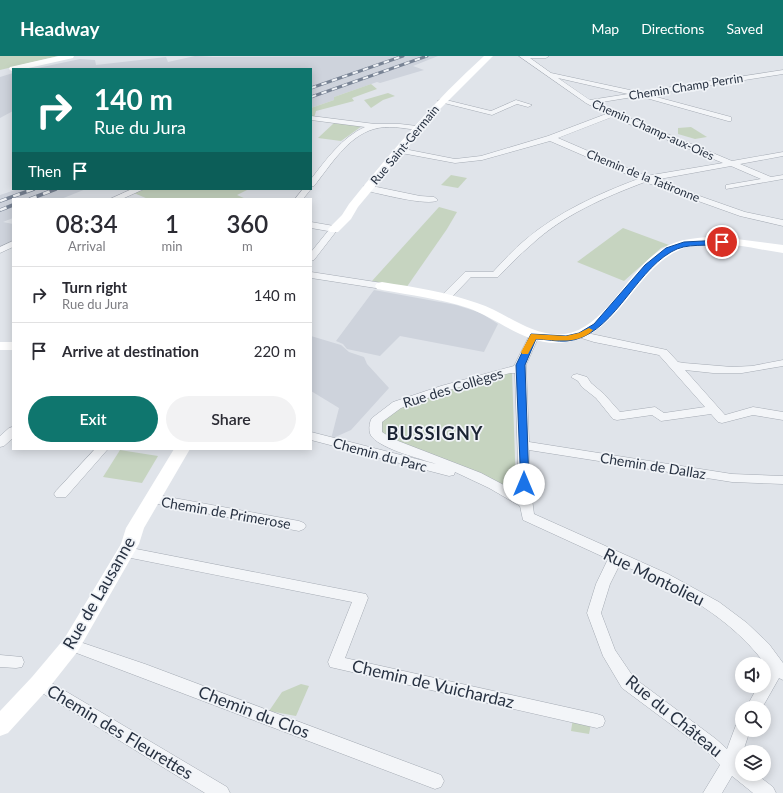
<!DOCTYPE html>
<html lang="en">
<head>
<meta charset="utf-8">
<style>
  :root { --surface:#fff; --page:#f2f2f3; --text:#2b2b33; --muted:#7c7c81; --line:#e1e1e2; --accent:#0f766e }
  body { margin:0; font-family:Lato,sans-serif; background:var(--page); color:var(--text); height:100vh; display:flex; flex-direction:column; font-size:15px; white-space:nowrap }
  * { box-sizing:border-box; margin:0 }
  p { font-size:13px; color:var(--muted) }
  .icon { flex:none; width:22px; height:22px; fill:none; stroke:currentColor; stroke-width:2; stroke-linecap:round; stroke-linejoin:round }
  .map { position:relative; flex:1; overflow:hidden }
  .side { position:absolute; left:12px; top:142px; width:300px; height:252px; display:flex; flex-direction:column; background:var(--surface); border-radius:0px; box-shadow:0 2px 10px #0003 }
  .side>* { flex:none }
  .banner { position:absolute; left:12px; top:12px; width:300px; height:122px; border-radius:0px; box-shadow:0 2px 10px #0003; background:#0f766e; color:#fff; overflow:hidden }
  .tools { position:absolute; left:735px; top:601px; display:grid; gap:8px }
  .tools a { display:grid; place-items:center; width:36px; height:36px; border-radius:50%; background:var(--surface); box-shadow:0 2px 10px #0003; font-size:20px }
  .pin { position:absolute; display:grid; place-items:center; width:34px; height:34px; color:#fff; margin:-17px; border:2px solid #fff; border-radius:50%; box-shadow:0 1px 4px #0007 }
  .me { position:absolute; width:44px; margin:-22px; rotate:0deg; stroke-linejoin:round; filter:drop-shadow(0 0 3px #0008) }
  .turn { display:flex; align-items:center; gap:14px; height:84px; padding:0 16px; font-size:18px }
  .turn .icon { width:52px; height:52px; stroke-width:2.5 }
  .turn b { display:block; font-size:28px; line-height:34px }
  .then { display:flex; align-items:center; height:38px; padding:0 16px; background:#0003; gap:8px; font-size:15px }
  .eta { display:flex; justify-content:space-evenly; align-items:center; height:68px; text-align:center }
  .eta b { font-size:24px; font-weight:600; line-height:28px }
  .cta { display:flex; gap:8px; margin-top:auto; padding:8px 16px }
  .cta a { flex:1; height:46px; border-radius:24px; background:var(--accent); color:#fff; font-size:16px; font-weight:600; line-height:46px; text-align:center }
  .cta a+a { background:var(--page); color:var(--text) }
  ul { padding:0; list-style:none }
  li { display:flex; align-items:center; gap:12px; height:56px; padding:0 16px; border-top:1px solid var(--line) }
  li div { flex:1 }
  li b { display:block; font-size:15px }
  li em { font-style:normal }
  header { display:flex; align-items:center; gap:24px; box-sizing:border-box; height:56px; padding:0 20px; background:var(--accent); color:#fff }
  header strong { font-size:19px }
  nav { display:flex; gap:22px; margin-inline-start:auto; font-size:14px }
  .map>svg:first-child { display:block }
</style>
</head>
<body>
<header>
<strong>Headway</strong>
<nav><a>Map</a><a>Directions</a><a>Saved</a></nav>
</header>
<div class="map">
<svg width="783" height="737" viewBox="0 0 783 737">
  <rect width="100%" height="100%" fill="#e0e4ea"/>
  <!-- built -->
  <g fill="#ced3dc">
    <path d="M195 0 213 1 438 0 413 10 424 14 380 27 377 26 334 41V44L311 52V13H33L80 3 95 4 96 9 166 1 168 6Z"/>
    <path d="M13 17V55L0 62V21Z"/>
    <path d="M18 133H86L61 143H13V162L3 166 13 168V186L0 192V139Z"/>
    <path d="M374 234 456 249 481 257 498 268 484 296 400 280 380 300 347 293 343 288 336 285Z"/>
    <path d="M311 280 341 289 349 296 364 301 367 308 389 332 351 374 331 383 339 352 311 335Z"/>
  </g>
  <!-- green -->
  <g fill="#c6d4c0">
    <path d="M0 0H58L0 14Z"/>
    <path d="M371 28 377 33 352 42 354 45 316 55 314 62 311 63V52L334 44V41Z"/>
    <path d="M388 37 395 40 383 44 371 52 364 44Z"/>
    <path d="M334 67 362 70 341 85 318 82Z"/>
    <path d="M691 71 707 81 695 83 678 78V72Z"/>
    <path d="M451 119 467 122 458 132 441 129Z"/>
    <path d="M145 133H249L237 139 246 143H148L134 137Z"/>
    <path d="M439 151 457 156 447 173 406 232 372 225Z"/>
    <path d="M623 172 669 189 661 192 624 225 577 206Z"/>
    <path d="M512 316 516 431 510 436 382 378 379 370C397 341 478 325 512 316Z"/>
    <path d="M120 394 158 400 142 427 103 421Z"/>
    <path d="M301 628 309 630 296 660 269 655 282 636Z"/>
    <path d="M574 656 592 663 589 678 571 675Z"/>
  </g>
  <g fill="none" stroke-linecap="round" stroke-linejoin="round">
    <defs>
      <g id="street">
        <path d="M519 0H549L546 2H530L551 17 639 36 783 14V18L649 39 731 61V65H728L639 40 596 47 603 51 732 105 783 96V100L740 108 771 121 783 119V123L726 133V129L761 123 731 110 654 124 745 156 783 164V170L740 160 645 126C605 141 563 159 531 189 519 199 509 210 498 221H471L449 244H441L440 242 441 240 465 216H493C503 205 514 193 525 184 558 156 598 138 638 123L550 85 482 104 455 107 396 96V92H399L455 103 481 100 548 80 606 58 586 47ZM558 22 628 38 590 44ZM612 61 723 107 646 120 558 82Z"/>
        <path d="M442 43 491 55 516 44 532 49 528 51 517 48 492 59 440 46 438 45Z"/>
        <path d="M311 60 375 68H400L417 70 421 72 417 74C403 72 387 69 374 73 348 80 330 110 314 130H311V123C326 104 342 81 365 71L311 64Z"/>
        <path d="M367 129 420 140 434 141 438 144C430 151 376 137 364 134V130Z"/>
        <path d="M132 133H144L122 143H110Z"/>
        <path d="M303 133H311L303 143H295Z"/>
        <path d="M311 166 334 170 338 173 314 204 311 205V196L328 175 311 172Z"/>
        <path d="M13 185V191L0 197V191Z"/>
        <path d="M311 216 382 227 387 230 382 233 311 222Z"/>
        <path d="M582 276 667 294 678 306 684 307 732 311 752 310 783 304V310L742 317H713L685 314 725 359 753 351 783 356V364L753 359 722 367 718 366 711 358 661 365 652 359 617 364 613 363 596 342 582 331 578 325 571 321 573 319 577 318 587 321 591 327 604 338 620 356 655 351 664 357 705 351 659 299 594 286 578 281 577 279 578 277Z"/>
        <path d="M534 277 539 280 526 309 529 386 732 418 783 420V428L732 426 529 394 530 428 534 458 668 518 719 546 747 567 769 588 783 607V624L779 622 762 652H746L758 630H764V619L768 612C732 561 676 532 620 508L610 528 601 557 615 594 634 622 716 683 727 693 736 669 742 667V674H750L740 705 742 707V718H756L773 731 776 737H753L732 720 722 737H703L720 709 704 693 622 632 603 600 587 557 596 528 608 503 523 464 520 450 489 432 455 416 454 419 449 420 311 384V376L436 408C419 402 384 394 372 381 368 377 369 366 372 362L393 346 441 330 514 310 529 280ZM510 317H515L519 437 481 417 393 383 382 376V366L401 352 449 334Z"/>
        <path d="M13 371V382L4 390 0 391V380L9 372Z"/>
        <path d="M95 393H108L66 441H56L54 438 56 435Z"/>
        <path d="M152 438 299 465 304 467 306 470 304 473 299 475 147 446 145 443 147 440Z"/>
        <path d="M126 491 366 538 368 542 345 602 597 658 603 660 605 665 603 670 597 672 330 611 328 606 352 546 121 500 119 496 121 492Z"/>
        <path d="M71 583 145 608 441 719 444 725 441 731 435 733 66 593 63 589 66 585Z"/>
        <path d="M0 599 22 601 24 606 22 611 16 612 0 611Z"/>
        <path d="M40 620 227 731 230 737H205L34 632 32 627 34 622Z"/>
      </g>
    </defs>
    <!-- street casing -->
    <use href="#street" stroke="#a5abb4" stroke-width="1"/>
    <!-- street -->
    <use href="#street" fill="#f3f5f8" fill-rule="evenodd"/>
    <!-- secondary -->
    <g fill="#fff" fill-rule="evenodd">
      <path d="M59 0H74L73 2 24 13H13V16L9 13 10 11Z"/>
      <path d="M484 0H493L438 55 358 151 351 163 338 176H330L328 173 342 159 349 148C391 96 434 45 484 0Z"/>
      <path d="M721 181 783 189V197C753 193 716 182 687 191 635 208 623 278 566 286 529 292 501 264 468 252 440 243 411 239 382 234L377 233 375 230 377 227 382 226C414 231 446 236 477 247 506 256 532 282 565 278 606 272 627 214 662 193 679 182 700 181 721 181Z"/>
      <rect x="0" y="286" width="13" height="8"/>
      <path d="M174 393H190L144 472 139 488 78 595 48 633 8 677 0 680V655L32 621 64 583 121 488 126 472Z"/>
    </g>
    <defs>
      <g id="rail-far1">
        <path d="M311 32 403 0"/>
        <path d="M311 41 427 0"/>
      </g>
      <g id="rail">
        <path d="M30 143 56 133"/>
        <path d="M0 145 34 133"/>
        <path d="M0 154 13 149"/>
      </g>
    </defs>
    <!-- rail-far1 casing -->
    <use href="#rail-far1" stroke="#788394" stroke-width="3"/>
    <!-- rail casing -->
    <use href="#rail" stroke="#788394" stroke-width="3.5"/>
    <!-- rail-far1 -->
    <use href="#rail-far1" stroke="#f0f3f7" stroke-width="2" stroke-dasharray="5.5" stroke-linecap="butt"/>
    <!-- rail -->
    <use href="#rail" stroke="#f0f3f7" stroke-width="2.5" stroke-dasharray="7" stroke-linecap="butt"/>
  </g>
  <!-- route -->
  <path fill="#1a73e8" stroke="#114b97" d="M722 184 724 185V188C707 191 687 186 671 196 633 218 612 281 567 285 557 286 546 283 536 283L525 309 529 428 528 431H521L516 309 531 278 566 280 579 277 594 268 645 209 666 192 684 186Z"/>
  <!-- slow -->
  <path fill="#f59e0b" d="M589 272 593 274C579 289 554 284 536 283L528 298H522L521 296 531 278 566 280 579 277Z"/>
  <g text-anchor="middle" stroke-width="3.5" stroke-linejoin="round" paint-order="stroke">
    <!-- far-street labels -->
    <g font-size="12" fill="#283242" stroke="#f0f3f7">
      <text transform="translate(686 31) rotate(-9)" y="4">Chemin Champ Perrin</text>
      <text transform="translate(653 74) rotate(24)" y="4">Chemin Champ-aux-Oies</text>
      <text transform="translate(405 89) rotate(-50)" y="4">Rue Saint-Germain</text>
      <text transform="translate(643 120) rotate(22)" y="4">Chemin de la Tatironne</text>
    </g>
    <!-- street labels -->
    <g font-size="14" fill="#283242" stroke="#f0f3f7">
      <text transform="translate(453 332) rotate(-17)" y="5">Rue des Collèges</text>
      <text transform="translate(380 399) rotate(15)" y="5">Chemin du Parc</text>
      <text transform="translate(653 410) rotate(9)" y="5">Chemin de Dallaz</text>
      <text transform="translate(226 457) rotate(10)" y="5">Chemin de Primerose</text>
    </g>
    <!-- near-street labels -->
    <g font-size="17" fill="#283242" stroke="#f0f3f7">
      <text transform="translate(654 521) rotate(26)" y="6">Rue Montolieu</text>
      <text transform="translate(99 537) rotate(-60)" y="6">Rue de Lausanne</text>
      <text transform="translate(433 628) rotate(13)" y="6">Chemin de Vuichardaz</text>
      <text transform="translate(254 656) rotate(21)" y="6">Chemin du Clos</text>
      <text transform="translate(674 660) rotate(39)" y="6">Rue du Château</text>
      <text transform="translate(120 676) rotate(31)" y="6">Chemin des Fleurettes</text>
    </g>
    <!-- district labels -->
    <g font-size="18" font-weight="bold" letter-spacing="1" fill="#1a2333" stroke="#f0f3f7">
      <text x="435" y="384">BUSSIGNY</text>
    </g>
  </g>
</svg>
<div class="tools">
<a><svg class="icon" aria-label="sound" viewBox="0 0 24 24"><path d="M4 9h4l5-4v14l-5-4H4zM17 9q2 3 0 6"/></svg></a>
<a><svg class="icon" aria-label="search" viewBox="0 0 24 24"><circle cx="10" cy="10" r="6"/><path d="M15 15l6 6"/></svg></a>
<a><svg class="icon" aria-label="layers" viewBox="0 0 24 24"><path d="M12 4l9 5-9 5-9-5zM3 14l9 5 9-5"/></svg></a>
</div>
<div class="pin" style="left:722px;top:186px;background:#d93025"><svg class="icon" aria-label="arrive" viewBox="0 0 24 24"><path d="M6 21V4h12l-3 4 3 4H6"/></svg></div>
<svg class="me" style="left:524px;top:428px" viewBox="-20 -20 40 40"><circle r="19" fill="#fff"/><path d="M0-13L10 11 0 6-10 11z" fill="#1a73e8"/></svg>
<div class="banner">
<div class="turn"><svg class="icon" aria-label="right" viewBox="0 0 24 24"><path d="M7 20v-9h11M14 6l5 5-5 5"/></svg><div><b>140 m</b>Rue du Jura</div></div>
<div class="then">Then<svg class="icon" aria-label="arrive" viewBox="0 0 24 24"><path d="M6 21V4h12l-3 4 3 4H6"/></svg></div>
</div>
<section class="side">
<div class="eta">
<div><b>08:34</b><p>Arrival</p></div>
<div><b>1</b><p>min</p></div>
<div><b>360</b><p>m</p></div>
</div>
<ul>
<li><svg class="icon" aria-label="right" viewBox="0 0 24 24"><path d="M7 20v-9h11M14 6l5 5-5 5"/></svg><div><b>Turn right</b><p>Rue du Jura</p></div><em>140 m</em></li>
<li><svg class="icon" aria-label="arrive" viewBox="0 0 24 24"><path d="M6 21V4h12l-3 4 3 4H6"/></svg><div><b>Arrive at destination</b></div><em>220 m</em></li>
</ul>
<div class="cta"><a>Exit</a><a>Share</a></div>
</section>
</div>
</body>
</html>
